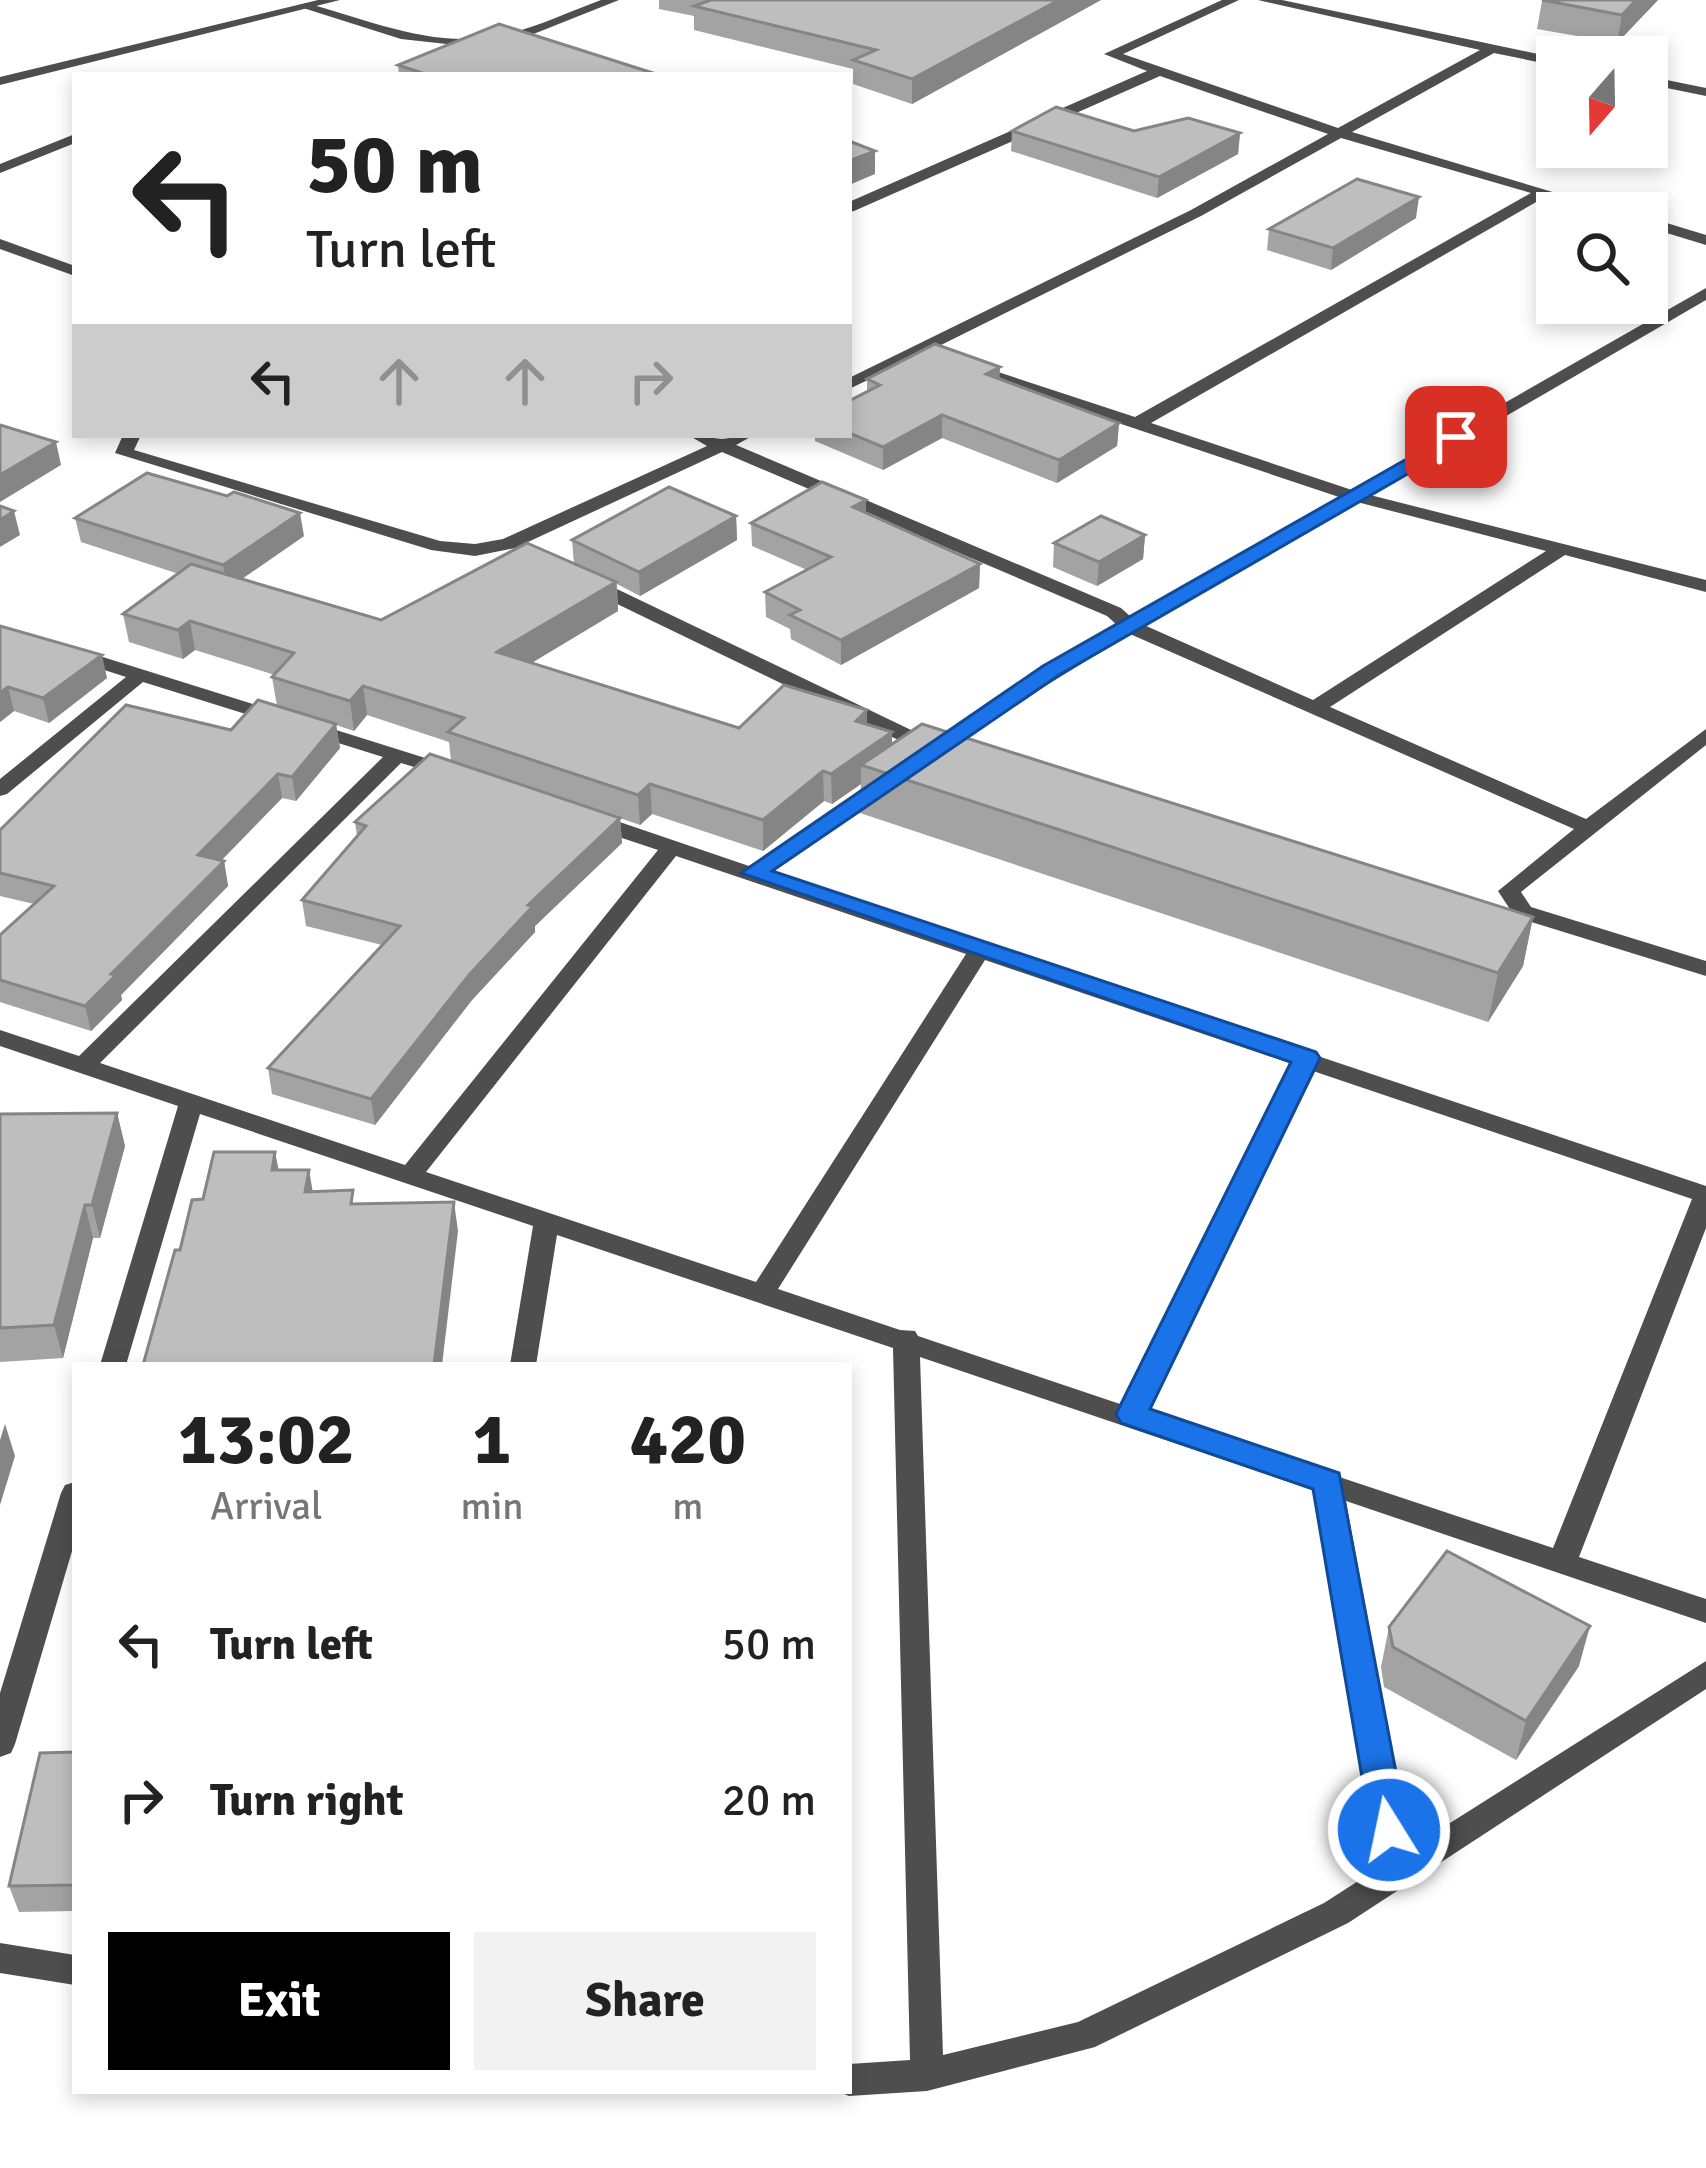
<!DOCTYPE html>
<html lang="en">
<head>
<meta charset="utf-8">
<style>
  :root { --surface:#fff; --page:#f2f2f2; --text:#222; --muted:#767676; --accent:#000 }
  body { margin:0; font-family:Signika,sans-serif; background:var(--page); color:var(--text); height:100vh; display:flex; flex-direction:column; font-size:45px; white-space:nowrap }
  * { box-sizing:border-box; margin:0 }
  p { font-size:39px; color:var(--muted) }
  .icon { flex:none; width:66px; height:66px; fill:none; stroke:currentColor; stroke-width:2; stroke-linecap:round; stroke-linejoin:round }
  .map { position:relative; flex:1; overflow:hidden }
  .details { position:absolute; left:72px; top:1362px; width:780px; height:732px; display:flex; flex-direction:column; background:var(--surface); border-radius:0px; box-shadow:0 6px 18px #0003 }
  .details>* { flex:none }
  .top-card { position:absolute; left:72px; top:72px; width:780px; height:366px; border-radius:0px; box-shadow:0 6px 18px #0003; background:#fff; color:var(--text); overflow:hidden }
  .needle { width:78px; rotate:200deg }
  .fabs { position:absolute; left:1536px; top:36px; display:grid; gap:24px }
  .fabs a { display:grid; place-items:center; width:132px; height:132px; border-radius:0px; background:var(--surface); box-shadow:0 6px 18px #0003; font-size:60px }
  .pin { position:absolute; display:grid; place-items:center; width:102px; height:102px; color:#fff; margin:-51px; border-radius:24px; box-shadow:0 6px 18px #0006 }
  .me { position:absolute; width:132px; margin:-66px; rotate:350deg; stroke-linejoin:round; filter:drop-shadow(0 0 9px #0008) }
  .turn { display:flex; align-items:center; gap:42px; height:252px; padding:0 36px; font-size:54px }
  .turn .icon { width:156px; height:156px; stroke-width:2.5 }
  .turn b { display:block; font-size:84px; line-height:102px }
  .lanes { display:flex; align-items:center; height:114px; padding:0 36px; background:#0003; justify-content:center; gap:60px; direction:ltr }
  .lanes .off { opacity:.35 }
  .eta { display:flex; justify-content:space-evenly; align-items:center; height:204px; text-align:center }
  .eta b { font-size:72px; font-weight:800; line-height:84px }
  .button { display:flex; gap:24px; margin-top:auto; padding:24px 36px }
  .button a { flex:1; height:138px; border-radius:0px; background:var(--accent); color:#fff; font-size:48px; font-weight:800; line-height:138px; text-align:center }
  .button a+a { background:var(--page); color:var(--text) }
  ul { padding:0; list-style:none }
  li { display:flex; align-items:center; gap:36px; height:156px; padding:0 36px }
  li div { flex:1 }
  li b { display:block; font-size:45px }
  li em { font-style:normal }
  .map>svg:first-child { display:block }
</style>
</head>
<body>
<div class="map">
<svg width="1706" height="2168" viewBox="0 0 1706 2168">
  <rect width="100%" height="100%" fill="#fff"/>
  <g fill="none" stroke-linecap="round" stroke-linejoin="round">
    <!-- lane -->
    <path fill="#4e4e4e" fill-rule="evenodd" d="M601 0H619L531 35 474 47 401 39 300 7 306 3C370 20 435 50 502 35 536 28 568 12 601 0Z"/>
    <!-- street -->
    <g fill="#4e4e4e" fill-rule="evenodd">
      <path d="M318 0H340L0 85V77Z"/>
      <path d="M1222 0H1239L1123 54 1338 128 1480 50 1258 0H1282L1557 58V66L1494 53 1352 132 1623 213H1599L1545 197 1151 423 1352 490 1706 288V300L1370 495 1706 580V592L1565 555 1330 707 1586 819 1706 729V745L1521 892 1531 907 1706 961V976L1515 917 1498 891 1574 829 1130 634 928 758 921 756 919 750 582 587V579H596L932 740 1117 625 1107 616 722 452 515 548 475 556 431 550 115 453 123 435H141L134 450 440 541 475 544 503 539 707 446 688 435 722 439 754 435 736 445 1121 608 1131 617 1339 497 918 356 849 389V378L1191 210 1328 134 1160 76 854 211 849 212V202L1147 71 1104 54ZM1341 138 1531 193 1135 417 931 350 1201 216ZM1357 502 1546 551 1313 700 1144 625Z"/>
      <path d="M1647 76 1706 88V96L1647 84Z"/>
      <path d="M75 134V143L0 173V164Z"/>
      <path d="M1647 217 1706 235V245L1647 227Z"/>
      <path d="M0 239 75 266V276L0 249Z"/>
      <path d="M74 648 454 767 457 771 447 777 401 763 100 1063 405 1165 658 850 586 826 583 821 586 816H602L749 866 884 776 894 782 891 786 768 872 1706 1186V1228L1579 1557 1706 1599V1623L1346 1501 1409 1849 1706 1661V1689L1348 1923 1095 2047 927 2091 849 2096 837 2091H849V2064L910 2060 893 1348 557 1235 536 1365H510L533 1226 200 1114 126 1365H100L178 1106 0 1046V1030L79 1056 383 757 143 682 7 794 0 796V779L126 677 67 658V650ZM676 856 966 954 756 1282 426 1172ZM985 960 1292 1064 1123 1405 918 1336 915 1331 900 1330 778 1289ZM1313 1071 1692 1199 1553 1548 1147 1413ZM920 1357 1316 1491 1380 1867 1324 1903 1078 2022 943 2055Z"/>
      <path d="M75 1482V1541L15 1744 11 1753 0 1757V1693L61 1493 65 1485Z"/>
      <path d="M0 1943 75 1955V1985L0 1973Z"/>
    </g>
  </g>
  <!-- wall -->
  <g fill="#a3a3a3">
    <path d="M659 0H1101L912 104 853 84V69L694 30V16L659 9Z"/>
    <path d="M1658 0 1617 43 1537 29 1542 1Z"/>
    <path d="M398 65 656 75H399Z"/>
    <path d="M1012 131H1134L1240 133 1238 154 1157 198 1011 151Z"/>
    <path d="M1416 218 1331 270 1267 250 1269 229Z"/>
    <path d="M1000 367 999 379 1119 423 1117 446 1057 483 942 438 883 470 815 441V435H849V401L867 391V379Z"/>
    <path d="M227 496 304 536 242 579 381 620 574 564 572 540 736 516 737 540 640 596 617 584 618 611 531 663 739 728 867 724 892 732V744L1533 917 1523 966 1488 1022 860 813 861 784 832 804 824 801 763 851 652 814 640 825 620 818 622 843 535 926V932L472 1000 375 1125 272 1094 268 1068 382 945 306 926 302 900 357 836 355 822 451 761 449 742 367 715 354 731 336 725 340 748 296 801 282 798 221 861H224L228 886 121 995 122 1000 91 1031 0 1002V935L34 904 0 896V830L231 730 277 706 272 677 275 675 195 650 183 659 129 642 123 614 179 574 81 542 75 518Z"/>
    <path d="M866 512 980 564 979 588 841 665 791 639 790 629 766 617 765 592 807 570 752 546 751 523Z"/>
    <path d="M1145 535 1143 559 1097 586 1053 567 1054 543Z"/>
    <path d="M0 626 107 678 49 723 14 711 0 722Z"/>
    <path d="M117 1113 125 1146 100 1238H93L63 1358 0 1362V1114Z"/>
    <path d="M1389 1627 1579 1666 1516 1760 1384 1687 1381 1667Z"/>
    <path d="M75 1752V1911L19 1912 9 1886Z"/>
  </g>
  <!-- shaded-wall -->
  <g fill="#858585">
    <path d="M1059 0H1101L912 104V79Z"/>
    <path d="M1636 0H1658L1617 43 1622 15Z"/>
    <path d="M1240 133 1238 154 1157 198 1159 177Z"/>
    <path d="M875 151V174L849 185V161Z"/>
    <path d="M1419 197 1416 218 1331 270 1333 248Z"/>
    <path d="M1000 367 999 390 986 374Z"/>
    <path d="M942 415V438L883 470V447Z"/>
    <path d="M1119 423 1117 446 1057 483 1059 460Z"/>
    <path d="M56 442 61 465 0 502V475Z"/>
    <path d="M866 500V523L853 507Z"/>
    <path d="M14 511 20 535 0 547V520Z"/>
    <path d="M300 513 304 536 227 589 223 565Z"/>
    <path d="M736 516 737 540 640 596 639 572Z"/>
    <path d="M1145 535 1143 559 1097 586 1099 562Z"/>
    <path d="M980 564 979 588 841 665V640Z"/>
    <path d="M616 582 618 611 500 682 497 652Z"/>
    <path d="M190 621 195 650 183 659 178 630Z"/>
    <path d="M102 655 107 678 49 723 43 698Z"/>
    <path d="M363 686 367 715 354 731 350 701Z"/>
    <path d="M8 687 14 711 0 722V693Z"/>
    <path d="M867 710V739L856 721Z"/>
    <path d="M336 724 340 748 296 801 292 777Z"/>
    <path d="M892 732V762L861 765V784L832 804 831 774Z"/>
    <path d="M823 771 824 801 763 851V820Z"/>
    <path d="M278 774 282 798 203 879 198 855Z"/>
    <path d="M650 784 652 814 640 825 638 795Z"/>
    <path d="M620 818 622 843 535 926V932L472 1000 375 1125 371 1099 469 975 528 905Z"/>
    <path d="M224 861 228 886 121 995 122 1000 91 1031 85 1006 111 974Z"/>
    <path d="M1533 917 1523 966 1488 1022 1498 973Z"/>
    <path d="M117 1113 125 1146 100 1238 92 1205Z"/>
    <path d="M275 1152 281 1181 272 1170Z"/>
    <path d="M309 1170 314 1199 305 1192Z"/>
    <path d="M454 1202 458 1231 442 1365H434Z"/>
    <path d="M85 1205 93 1238 63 1358 54 1325Z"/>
    <path d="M5 1424 15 1456 0 1505V1440Z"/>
    <path d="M1590 1626 1579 1666 1516 1760 1526 1721Z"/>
  </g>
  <!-- building -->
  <g fill="#bebebe" stroke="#858585" stroke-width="3">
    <path d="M711 0H1059L912 79 853 60 876 50 694 6Z"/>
    <path d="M1542 0H1636L1622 15Z"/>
    <path d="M499 24 656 74 428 75 398 65Z"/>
    <path d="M1056 107 1134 131 1188 118 1240 133 1159 177 1012 131Z"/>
    <path d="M849 141 875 151 849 161Z"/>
    <path d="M1357 179 1419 197 1333 248 1269 229Z"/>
    <path d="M935 344 1000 367 986 374 1119 423 1059 460 942 415 883 447 849 433V401L880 385 867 379Z"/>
    <path d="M0 425 56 442 0 475Z"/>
    <path d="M147 473 227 496 234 492 300 513 223 565 75 518Z"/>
    <path d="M822 482 866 500 853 507 980 564 841 640 790 615 800 610 765 592 831 557 751 523Z"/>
    <path d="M669 487 736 516 639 572 572 540Z"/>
    <path d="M0 506 14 511 0 520Z"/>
    <path d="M1101 516 1145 535 1099 562 1054 543Z"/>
    <path d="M527 543 616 582 497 652 739 728 784 685 867 710 856 721 892 732 831 774 823 771 763 820 650 784 638 795 448 732 464 718 363 686 350 701 272 677 294 653 190 621 178 630 123 614 191 564 381 620Z"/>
    <path d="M0 626 102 655 43 698 8 687 0 693Z"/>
    <path d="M258 700 336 724 292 777 278 774 198 855 224 861 111 974 116 975 85 1006 0 980V935L54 886 0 873V830L126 705 231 730Z"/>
    <path d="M922 724 1533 917 1498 973 861 765Z"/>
    <path d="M430 754 620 818 528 905 533 906 469 975 371 1099 268 1068 400 926 302 900 366 826 355 822Z"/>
    <path d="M117 1113 92 1205H85L54 1325 0 1328V1114Z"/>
    <path d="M214 1152H275L272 1170H309L305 1192 353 1190 351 1204 454 1202 434 1365H143L175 1250H180L192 1200 203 1199Z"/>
    <path d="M1447 1551 1590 1626 1526 1721 1393 1647 1389 1627Z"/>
    <path d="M75 1752V1885L9 1886 40 1753Z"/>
  </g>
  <!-- route -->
  <path fill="#1a73e8" stroke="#114b97" stroke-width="3" d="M1456 431 1465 437 1463 442 1059 675 772 871 1316 1052 1320 1058 1150 1409 1339 1473 1407 1830 1402 1841 1389 1845 1377 1841 1371 1830 1313 1489 1121 1423 1116 1414 1291 1062 741 873 1043 666Z"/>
</svg>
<div class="fabs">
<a><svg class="needle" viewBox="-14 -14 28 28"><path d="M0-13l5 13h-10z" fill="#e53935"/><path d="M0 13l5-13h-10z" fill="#767676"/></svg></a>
<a><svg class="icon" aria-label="search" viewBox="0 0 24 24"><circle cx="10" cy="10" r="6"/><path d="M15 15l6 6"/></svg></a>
</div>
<div class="pin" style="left:1456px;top:437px;background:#d93025"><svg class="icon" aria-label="arrive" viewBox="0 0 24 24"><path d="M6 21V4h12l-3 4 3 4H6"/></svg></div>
<svg class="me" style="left:1389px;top:1830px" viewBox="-20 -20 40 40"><circle r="17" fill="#1a73e8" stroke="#fff" stroke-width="3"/><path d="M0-11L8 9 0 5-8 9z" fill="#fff"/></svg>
<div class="top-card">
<div class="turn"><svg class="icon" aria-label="left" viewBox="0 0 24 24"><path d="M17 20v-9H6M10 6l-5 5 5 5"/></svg><div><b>50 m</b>Turn left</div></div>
<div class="lanes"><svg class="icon" aria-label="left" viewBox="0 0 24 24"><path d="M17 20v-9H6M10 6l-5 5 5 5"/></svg><svg class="icon off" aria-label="ahead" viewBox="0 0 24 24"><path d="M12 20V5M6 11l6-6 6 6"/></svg><svg class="icon off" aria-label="ahead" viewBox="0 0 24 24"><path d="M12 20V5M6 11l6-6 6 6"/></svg><svg class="icon off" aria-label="right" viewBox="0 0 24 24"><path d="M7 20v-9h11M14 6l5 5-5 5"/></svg></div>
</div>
<section class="details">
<div class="eta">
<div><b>13:02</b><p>Arrival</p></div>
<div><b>1</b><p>min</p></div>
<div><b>420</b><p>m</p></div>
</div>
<ul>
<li><svg class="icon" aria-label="left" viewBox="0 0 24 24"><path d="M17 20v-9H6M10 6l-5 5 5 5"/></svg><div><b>Turn left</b></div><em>50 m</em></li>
<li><svg class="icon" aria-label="right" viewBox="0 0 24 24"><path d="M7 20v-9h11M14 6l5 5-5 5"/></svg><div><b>Turn right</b></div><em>20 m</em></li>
</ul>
<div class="button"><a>Exit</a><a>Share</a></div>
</section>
</div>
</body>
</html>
